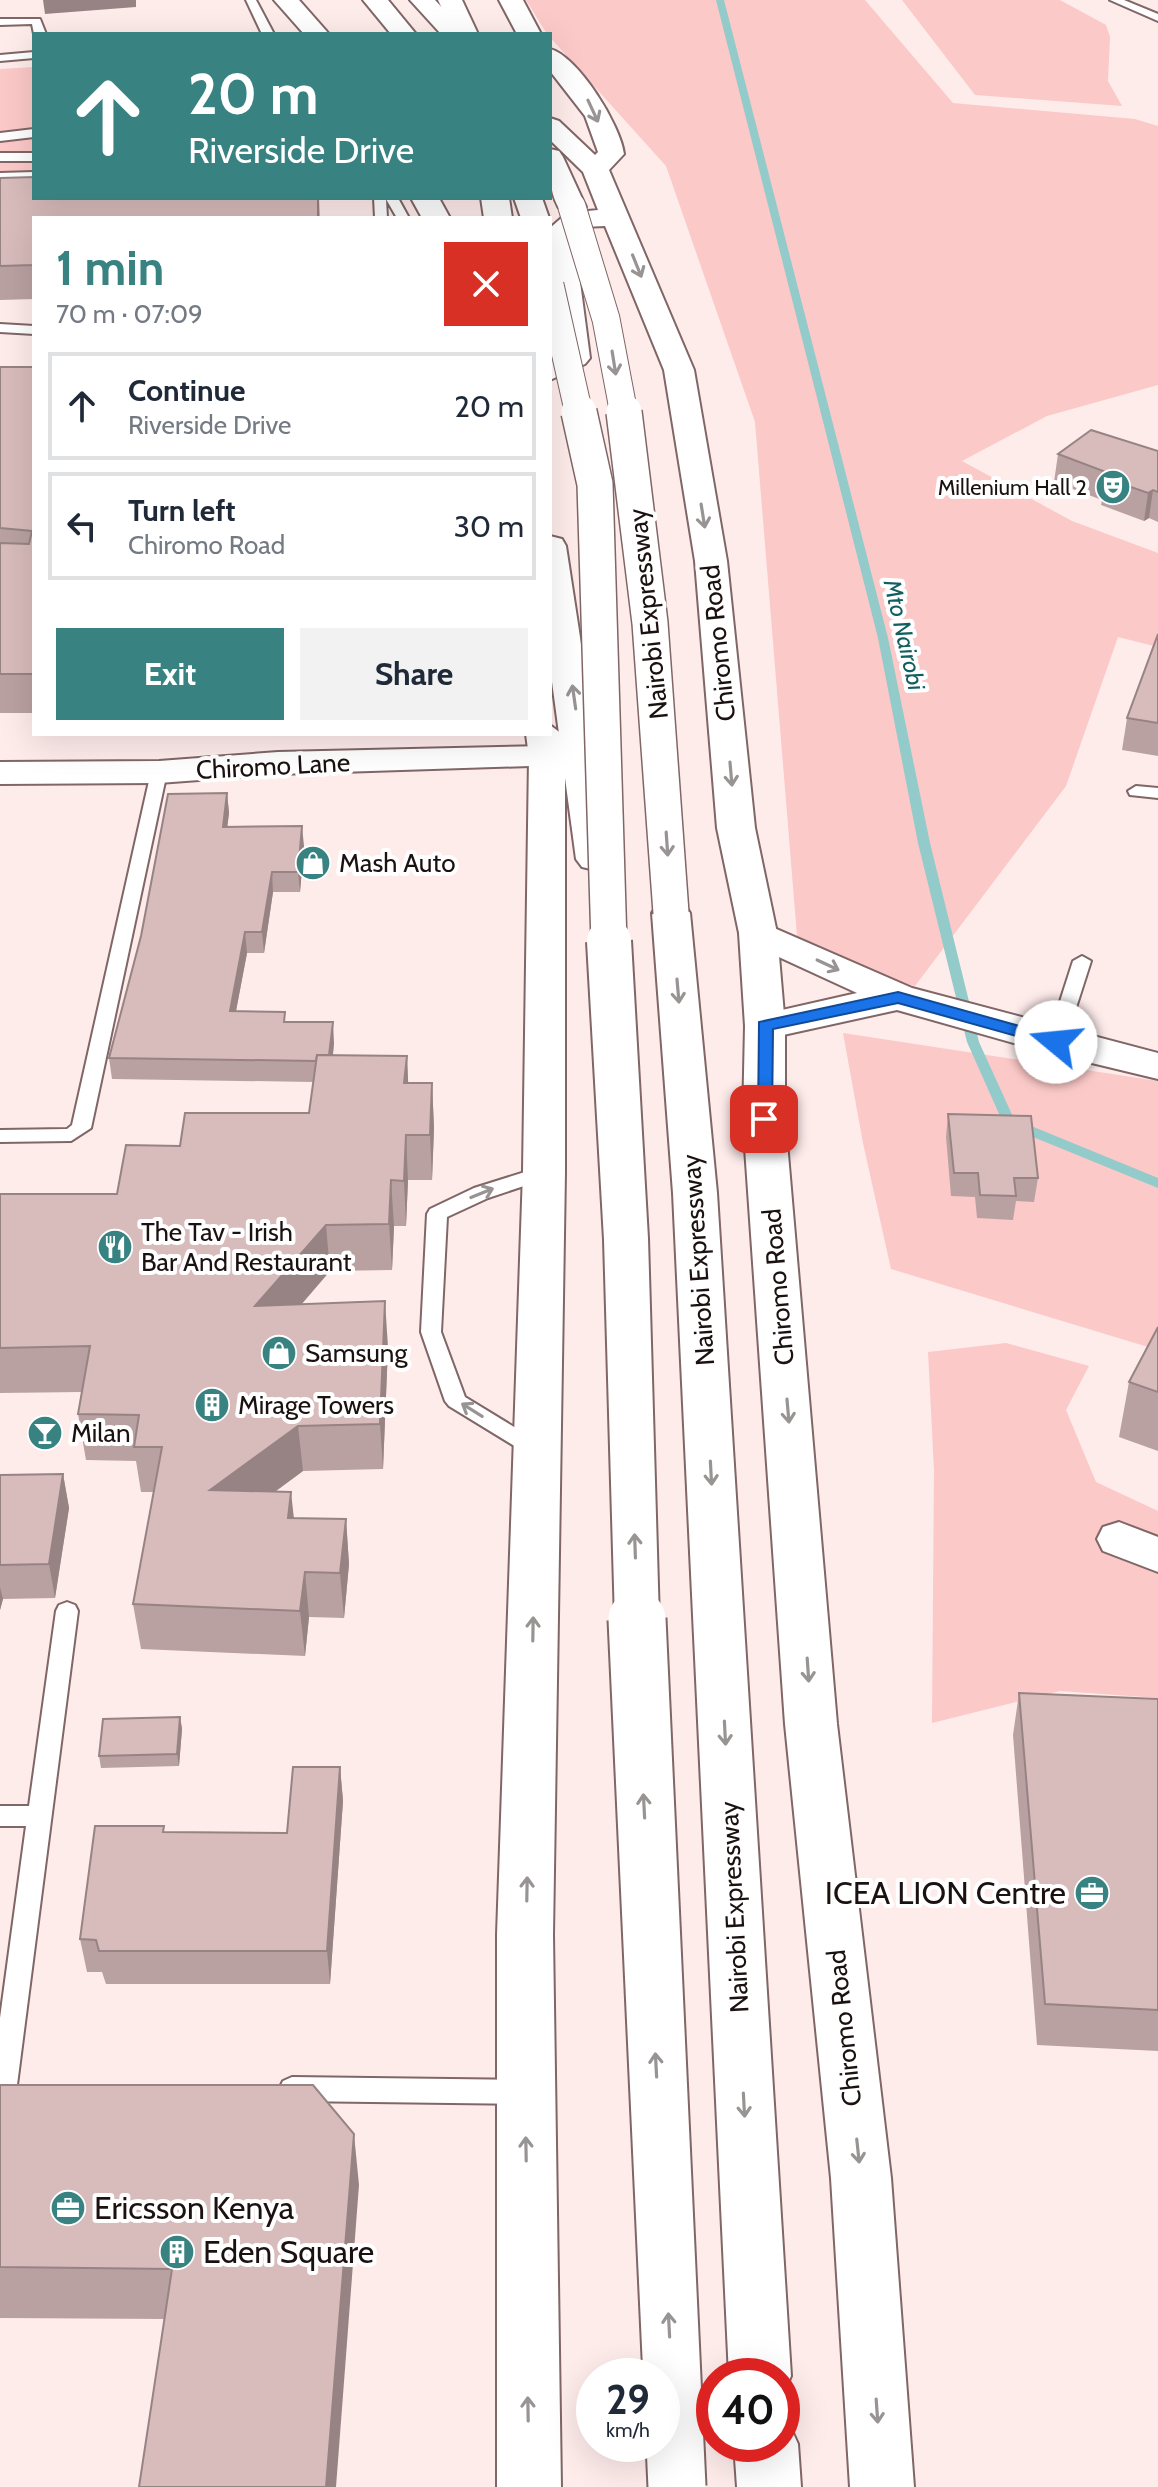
<!DOCTYPE html>
<html lang="en">
<head>
<meta charset="utf-8">
<style>
  :root { --surface:#fff; --page:#f2f2f3; --text:#1f2937; --muted:#747a83; --line:#e0e1e3; --accent:#398282 }
  body { margin:0; font-family:Cabin,sans-serif; background:var(--page); color:var(--text); height:100vh; display:flex; flex-direction:column; font-size:30px; white-space:nowrap }
  * { box-sizing:border-box; margin:0 }
  p { font-size:26px; color:var(--muted) }
  .icon { flex:none; width:44px; height:44px; fill:none; stroke:currentColor; stroke-width:2; stroke-linecap:round; stroke-linejoin:round }
  .map { position:relative; flex:1; overflow:hidden }
  .drawer { position:absolute; left:32px; top:216px; width:520px; height:520px; display:flex; flex-direction:column; background:var(--surface); border-radius:0px; box-shadow:0 8px 32px #0002 }
  .drawer>* { flex:none }
  .guide { position:absolute; left:32px; top:32px; width:520px; height:168px; border-radius:0px; box-shadow:0 8px 32px #0002; background:#398282; color:#fff; overflow:hidden }
  .speed { position:absolute; left:576px; top:2358px; display:flex; gap:16px; font-size:40px; font-weight:700; text-align:center }
  .speed>* { display:grid; place-content:center; width:104px; height:104px; border-radius:50%; background:var(--surface); box-shadow:0 8px 32px #0002; line-height:1 }
  .speed small { font-size:20px; font-weight:400 }
  .speed .limit { border:12px solid #d22; background:#fff; color:#111 }
  .pin { position:absolute; display:grid; place-items:center; width:68px; height:68px; color:#fff; margin:-34px; border-radius:16px; box-shadow:0 4px 12px #0006 }
  .me { position:absolute; width:88px; margin:-44px; rotate:287deg; stroke-linejoin:round; filter:drop-shadow(0 0 6px #0008) }
  .turn { display:flex; align-items:center; gap:28px; height:168px; padding:0 24px; font-size:36px }
  .turn .icon { width:104px; height:104px; stroke-width:2.5 }
  .turn b { display:block; font-size:56px; line-height:68px }
  .round { display:grid; place-items:center; flex:none; width:84px; height:84px; border-radius:0px; background:var(--page) }
  .overview { display:flex; align-items:center; justify-content:space-between; height:136px; padding:0 24px }
  h1 { font-size:48px; font-weight:800; line-height:60px; color:var(--accent) }
  .button { display:flex; gap:16px; margin-top:auto; padding:16px 24px }
  .button a { flex:1; height:92px; border-radius:0px; background:var(--accent); color:#fff; font-size:32px; font-weight:800; line-height:92px; text-align:center }
  .button a+a { background:var(--page); color:var(--text) }
  ul { padding:0; list-style:none }
  li { display:flex; align-items:center; gap:24px; height:108px; margin:0 16px 12px; padding:0 8px; border:4px solid var(--line); border-radius:0px }
  li div { flex:1 }
  li b { display:block; font-size:30px }
  li em { font-style:normal }
  .map>svg:first-child { display:block }
</style>
</head>
<body>
<div class="map">
<svg width="1158" height="2487" viewBox="0 0 1158 2487">
  <rect width="100%" height="100%" fill="#feeceb"/>
  <!-- green -->
  <g fill="#fbc9c8">
    <path d="M526 0H865L953 103 1135 119 1158 126V385L1047 416 962 461 1072 521 1158 553V647L1118 637 1066 786 915 986 799 960 755 422 666 166 547 34Z"/>
    <path d="M902 0H1060L1106 25 1110 37 1108 81 1122 106 975 95Z"/>
    <path d="M34 67V171L0 172V69Z"/>
    <path d="M843 1033 1158 1081V1350L891 1269 863 1143Z"/>
    <path d="M1006 1343 1089 1366 1066 1410 1096 1482 1158 1511V1698L1060 1691 932 1723 934 1470 928 1352Z"/>
  </g>
  <g fill="none" stroke-linecap="round" stroke-linejoin="round">
    <!-- stream -->
    <path fill="#93caca" fill-rule="evenodd" d="M716 0H724L888 638 930 843 979 1042 1014 1119 1158 1178V1188L1004 1125 967 1042 918 843 878 638Z"/>
    <defs>
      <g id="service">
        <path d="M246 0H256L274 34H262Z"/>
        <path d="M1110 0H1124L1158 14V21Z"/>
        <path d="M0 19H40L46 34H34L32 24 0 25Z"/>
        <path d="M34 52V58L0 61V55Z"/>
        <path d="M34 129V137L0 141V133Z"/>
        <rect x="0" y="153" width="34" height="8"/>
        <path d="M34 172V180L0 181V173Z"/>
        <path d="M374 198H398L409 218H397L386 199 387 218H375Z"/>
        <path d="M0 324 34 326V334L0 332Z"/>
        <path d="M159 767 167 772 91 1128 71 1141 0 1142V1130L67 1129 72 1125 151 772Z"/>
        <path d="M1136 786 1158 788V798L1130 795 1128 791Z"/>
        <path d="M1082 956 1091 961 1065 1042 1063 1046H1049L1047 1042 1073 961Z"/>
        <path d="M544 1166 551 1167 554 1172 551 1177 488 1198 447 1217 441 1332 465 1397 542 1444 545 1450 542 1456 534 1458 449 1406 445 1401 421 1332 427 1214 430 1209 474 1188Z"/>
        <path d="M67 1602 75 1605 78 1611 17 2085 13 2093 4 2097 0 2095V2018L26 1826H0V1806H29L56 1611 59 1605Z"/>
        <path d="M292 2077 524 2080 533 2084 537 2092 533 2100 524 2104 292 2101 283 2097 279 2089 283 2081Z"/>
      </g>
      <path id="minor" d="M1119 1522 1158 1537V1572L1103 1551 1097 1539 1103 1527Z"/>
      <g id="tertiary">
        <path d="M547 746 560 749 565 757 560 765 278 774 159 783 0 784V762L159 761 278 752Z"/>
        <path d="M758 921 912 988 1158 1053V1079L1042 1051 897 1010 765 1039 751 1035 745 1026 751 1017 857 993 744 941 739 933 744 925Z"/>
      </g>
      <g id="trunk">
        <path d="M363 0H388L416 34H391Z"/>
        <path d="M410 0H435L467 34H441Z"/>
        <path d="M499 0H523L541 34H517Z"/>
        <path d="M550 49C578 56 621 126 624 154L609 170 694 370 727 561 755 828 777 933 785 1026V1119L837 1724 891 2178 914 2487H850L831 2178 785 1724 743 1119 745 1026 739 933 717 828 695 561 664 370 605 226 584 227 574 236 590 358 585 364 550 380V359L560 354 550 268V228L567 213 598 210 583 172 550 140V118L559 121 595 155 598 152 585 116 550 71Z"/>
        <path d="M481 198H509L512 218H484Z"/>
        <path d="M550 725 562 734 565 757V1172L553 1935 561 2487H497V1935L523 1172 529 757 526 734H550Z"/>
      </g>
      <g id="motorway">
        <path d="M274 0H299L329 34H304Z"/>
        <path d="M438 0H462L478 34H454Z"/>
        <path d="M550 149 559 151 563 157 586 207 582 213H562C548 193 550 173 550 149Z"/>
        <path d="M411 198H439L450 218H422Z"/>
        <path d="M514 198H542L549 218H521Z"/>
        <path d="M550 536 562 539 566 546 614 859 608 867 595 870 582 867 576 859 550 667Z"/>
        <path d="M671 901 685 905 690 913 717 1193 791 2376 782 2397V2376H729L673 1193 652 913 657 905Z"/>
        <path d="M782 2419 788 2422 798 2444 801 2487H737L734 2444H782Z"/>
      </g>
    </defs>
    <!-- service casing -->
    <use href="#service" stroke="#806666" stroke-width="4"/>
    <!-- minor casing -->
    <use href="#minor" stroke="#806666" stroke-width="4"/>
    <!-- tertiary casing -->
    <use href="#tertiary" stroke="#806666" stroke-width="4"/>
    <!-- trunk casing -->
    <use href="#trunk" stroke="#806666" stroke-width="4"/>
    <!-- motorway casing -->
    <use href="#motorway" stroke="#806666" stroke-width="4"/>
    <!-- service -->
    <use href="#service" fill="#fff" fill-rule="evenodd"/>
    <!-- minor -->
    <use href="#minor" fill="#fff" fill-rule="evenodd"/>
    <!-- tertiary -->
    <use href="#tertiary" fill="#fff" fill-rule="evenodd"/>
    <!-- trunk -->
    <use href="#trunk" fill="#fff" fill-rule="evenodd"/>
    <!-- motorway -->
    <use href="#motorway" fill="#fff" fill-rule="evenodd"/>
    <defs>
      <g id="motorway-bridge-far3">
        <path d="M572 207 606 319 624 414"/>
        <path d="M550 285 579 414"/>
      </g>
      <g id="motorway-bridge-far2">
        <path d="M579 412 595 484 609 943"/>
        <path d="M624 412 650 623 671 913"/>
      </g>
      <path id="motorway-bridge-far1" d="M609 941 626 1239 637 1621"/>
      <path id="motorway-bridge" d="M637 1619 677 2487"/>
    </defs>
    <!-- motorway-bridge-far3 casing -->
    <use href="#motorway-bridge-far3" stroke="#806666" stroke-width="29" stroke-linecap="butt"/>
    <!-- motorway-bridge-far2 casing -->
    <use href="#motorway-bridge-far2" stroke="#806666" stroke-width="38" stroke-linecap="butt"/>
    <!-- motorway-bridge-far1 casing -->
    <use href="#motorway-bridge-far1" stroke="#806666" stroke-width="48" stroke-linecap="butt"/>
    <!-- motorway-bridge casing -->
    <use href="#motorway-bridge" stroke="#806666" stroke-width="61" stroke-linecap="butt"/>
    <!-- motorway-bridge-far3 -->
    <use href="#motorway-bridge-far3" stroke="#fff" stroke-width="27"/>
    <!-- motorway-bridge-far2 -->
    <use href="#motorway-bridge-far2" stroke="#fff" stroke-width="35"/>
    <!-- motorway-bridge-far1 -->
    <use href="#motorway-bridge-far1" stroke="#fff" stroke-width="44"/>
    <!-- motorway-bridge -->
    <use href="#motorway-bridge" stroke="#fff" stroke-width="57"/>
  </g>
  <!-- wall -->
  <g fill="#baa1a1">
    <path d="M0 178 319 198 320 218H34V299L0 300Z"/>
    <rect x="0" y="367" width="34" height="346"/>
    <path d="M1158 451V522L1149 518 1144 521 1101 505 1102 500 1054 482 1058 454Z"/>
    <path d="M1158 634V756L1122 750 1127 718Z"/>
    <path d="M227 793 229 813 227 827 304 846 300 892H273L264 953H247L236 1011 286 1022 334 1043 333 1055 407 1056 408 1083H432L434 1128 432 1180H408L406 1226H394L392 1270 330 1271 301 1305 388 1347 383 1469 303 1471 276 1491 294 1518 346 1519 349 1564 344 1618 309 1617 305 1656 141 1649 133 1604 154 1492H141L136 1461 86 1460 78 1414 82 1392 0 1393V1194H117L180 1146 309 1113 313 1082 112 1079 109 1058Z"/>
    <path d="M948 1114 1038 1178 1034 1202 1016 1201 1013 1220 977 1218 975 1197 951 1196 946 1137Z"/>
    <path d="M1158 1327V1451L1119 1437 1129 1382Z"/>
    <path d="M63 1474 69 1508 55 1598 3 1599 0 1610V1475Z"/>
    <path d="M1019 1693 1158 1699V2051L1037 2045 1013 1735Z"/>
    <path d="M180 1717 182 1729 179 1766 101 1768 99 1756Z"/>
    <path d="M340 1767 343 1801 330 1984H106L102 1972H87L80 1939 165 1832 287 1833Z"/>
    <path d="M0 2085 359 2185 165 2319 0 2318Z"/>
  </g>
  <!-- shaded-wall -->
  <g fill="#978383">
    <path d="M43 0H136V7L45 14Z"/>
    <path d="M1153 490 1149 518 1144 521 1148 493Z"/>
    <path d="M227 793 229 813 225 847 223 827Z"/>
    <path d="M302 826 304 846 300 892 298 872Z"/>
    <path d="M272 872 273 892 264 953 262 932Z"/>
    <path d="M245 932 247 953 232 1032 230 1011Z"/>
    <path d="M333 1022 334 1043 330 1082 329 1061Z"/>
    <path d="M407 1056 409 1101 404 1083Z"/>
    <path d="M432 1083 434 1128 432 1180 430 1135Z"/>
    <path d="M406 1135 408 1180 406 1226 404 1181Z"/>
    <path d="M391 1180 394 1226 392 1270 389 1224Z"/>
    <path d="M326 1225 330 1271 260 1352 255 1306Z"/>
    <path d="M385 1301 388 1347 383 1469 380 1424Z"/>
    <path d="M298 1426 303 1471 216 1535 210 1490Z"/>
    <path d="M63 1474 69 1508 55 1598 49 1564Z"/>
    <path d="M291 1492 296 1537 288 1518Z"/>
    <path d="M346 1519 349 1564 344 1618 340 1573Z"/>
    <path d="M305 1572 309 1617 305 1656 300 1611Z"/>
    <path d="M0 1587 3 1599 0 1610Z"/>
    <path d="M180 1717 182 1729 179 1766 177 1754Z"/>
    <path d="M340 1767 343 1801 330 1984 327 1951Z"/>
    <path d="M354 2134 359 2185 336 2487H326Z"/>
  </g>
  <!-- building -->
  <g fill="#d8bbbb" stroke="#978383" stroke-width="2">
    <path d="M34 177V198H318V218H34V265L0 266V178Z"/>
    <path d="M0 367H34V674H0V543L29 544 32 531 0 528Z"/>
    <path d="M1091 430 1158 451V492L1153 490 1148 493 1105 478 1111 474 1058 454Z"/>
    <path d="M1158 634V723L1127 718Z"/>
    <path d="M227 793 223 827 302 826 298 872H272L262 932H245L230 1011 285 1012 284 1022H333L329 1055H317L316 1061 109 1058 141 936 168 794Z"/>
    <path d="M317 1055 407 1056 404 1083H432L430 1135H406L404 1181 391 1180 389 1224 326 1225 255 1306 385 1301 380 1424 298 1426 210 1490 291 1492 288 1518 346 1519 340 1573 305 1572 300 1611 133 1604 162 1447H134L139 1415 78 1414 90 1346 0 1348V1194H117L126 1145 180 1146 185 1113H309Z"/>
    <path d="M948 1114 1031 1116 1038 1178H1014L1016 1196 980 1195 978 1173H954Z"/>
    <path d="M1158 1327V1392L1129 1382Z"/>
    <path d="M63 1474 49 1564 0 1565V1475Z"/>
    <path d="M1019 1693 1158 1699V2010L1045 2004Z"/>
    <path d="M180 1717 177 1754 99 1756 103 1719Z"/>
    <path d="M293 1767H340L327 1951H99L96 1940 80 1939 95 1826H164L163 1832 287 1833Z"/>
    <path d="M0 2085H313L354 2134 326 2487H139L172 2269 0 2267Z"/>
  </g>
  <!-- one-way arrows -->
  <defs><path id="oneway-shaft" d="M-6 0H5M1.5-3L5.5 0L1.5 3" fill="none" stroke-width="1.6" stroke-linecap="round" stroke-linejoin="round" transform="scale(2)"/></defs>
  <g stroke="#989494">
    <use href="#oneway-shaft" transform="translate(593 111) rotate(65)"/>
    <use href="#oneway-shaft" transform="translate(637 266) rotate(68)"/>
    <use href="#oneway-shaft" transform="translate(614 363) rotate(81)"/>
    <use href="#oneway-shaft" transform="translate(703 516) rotate(81)"/>
    <use href="#oneway-shaft" transform="translate(574 697) rotate(-98)"/>
    <use href="#oneway-shaft" transform="translate(731 774) rotate(85)"/>
    <use href="#oneway-shaft" transform="translate(667 844) rotate(86)"/>
    <use href="#oneway-shaft" transform="translate(828 965) rotate(25)"/>
    <use href="#oneway-shaft" transform="translate(678 991) rotate(85)"/>
    <use href="#oneway-shaft" transform="translate(482 1193) rotate(-22)"/>
    <use href="#oneway-shaft" transform="translate(472 1410) rotate(-148)"/>
    <use href="#oneway-shaft" transform="translate(788 1411) rotate(85)"/>
    <use href="#oneway-shaft" transform="translate(711 1473) rotate(87)"/>
    <use href="#oneway-shaft" transform="translate(635 1546) rotate(-92)"/>
    <use href="#oneway-shaft" transform="translate(533 1629) rotate(-89)"/>
    <use href="#oneway-shaft" transform="translate(808 1670) rotate(86)"/>
    <use href="#oneway-shaft" transform="translate(725 1733) rotate(87)"/>
    <use href="#oneway-shaft" transform="translate(644 1806) rotate(-93)"/>
    <use href="#oneway-shaft" transform="translate(527 1889) rotate(-89)"/>
    <use href="#oneway-shaft" transform="translate(656 2065) rotate(-93)"/>
    <use href="#oneway-shaft" transform="translate(744 2105) rotate(87)"/>
    <use href="#oneway-shaft" transform="translate(526 2149) rotate(-91)"/>
    <use href="#oneway-shaft" transform="translate(858 2151) rotate(84)"/>
    <use href="#oneway-shaft" transform="translate(669 2325) rotate(-93)"/>
    <use href="#oneway-shaft" transform="translate(528 2409) rotate(-91)"/>
    <use href="#oneway-shaft" transform="translate(877 2411) rotate(86)"/>
  </g>
  <!-- route -->
  <path fill="#1a73e8" stroke="#114b97" stroke-width="2" d="M898 992 1062 1038 1065 1042 1056 1047 898 1003 773 1029 772 1119 764 1124 758 1123 759 1022Z"/>
  <!-- icons -->
  <defs>
    <symbol id="theatre-disc" viewBox="-11 -11 22 22"><circle r="9.5" fill="#398282" stroke="#fff"/><path d="M-5-5.5Q0-4 5-5.5V0Q5 5 0 6Q-5 5-5 0ZM-3.3-2.5H-1v1.5H-3.3ZM1-2.5H3.3v1.5H1ZM-2.8 1Q0 5.5 2.8 1Z" fill="#fff"/></symbol>
    <symbol id="shop-disc" viewBox="-11 -11 22 22"><circle r="9.5" fill="#398282" stroke="#fff"/><path d="M-5-2.5h2.3a2.7 3.5 0 0 1 5.4 0H5L5.5 6h-11ZM-1.5-2.5h3a1.5 2.3 0 0 0-3 0Z" fill="#fff"/></symbol>
    <symbol id="restaurant-disc" viewBox="-11 -11 22 22"><circle r="9.5" fill="#398282" stroke="#fff"/><path d="M-5-6h1v4h1v-4h1v4h1v-4h1v5L-1.5 .5V6h-2V.5L-5-1ZM5-6V6H3V1.5H1.5Q1.5-4 5-6Z" fill="#fff"/></symbol>
    <symbol id="building-disc" viewBox="-11 -11 22 22"><circle r="9.5" fill="#398282" stroke="#fff"/><path d="M-4-6H4V6H1V3H-1V6H-4ZM-2.5-4.3h1.7v1.8h-1.7ZM.8-4.3h1.7v1.8H.8ZM-2.5-1h1.7V.8h-1.7ZM.8-1h1.7V.8H.8Z" fill="#fff"/></symbol>
    <symbol id="bar-disc" viewBox="-11 -11 22 22"><circle r="9.5" fill="#398282" stroke="#fff"/><path d="M-6-5H6L.8 .8V4.5H3.5V6h-7V4.5H-.8V.8Z" fill="#fff"/></symbol>
    <symbol id="office-disc" viewBox="-11 -11 22 22"><circle r="9.5" fill="#398282" stroke="#fff"/><path d="M-6-3h4V-5.5h4V-3h4V5H-6ZM-1-4.5V-3h2v-1.5ZM-6 0V1H6V0Z" fill="#fff"/></symbol>
  </defs>
  <g fill-rule="evenodd">
    <use href="#theatre-disc" x="1093" y="467" width="40" height="40"/>
    <use href="#shop-disc" x="293" y="843" width="40" height="40"/>
    <use href="#restaurant-disc" x="95" y="1227" width="40" height="40"/>
    <use href="#shop-disc" x="259" y="1333" width="40" height="40"/>
    <use href="#building-disc" x="192" y="1385" width="40" height="40"/>
    <use href="#bar-disc" x="25" y="1413" width="40" height="40"/>
    <use href="#office-disc" x="1072" y="1873" width="40" height="40"/>
    <use href="#office-disc" x="48" y="2188" width="40" height="40"/>
    <use href="#building-disc" x="157" y="2232" width="40" height="40"/>
  </g>
  <g text-anchor="middle" stroke-width="8" stroke-linejoin="round" paint-order="stroke">
    <!-- far-poi labels -->
    <g font-size="22" fill="#1b1111" stroke="#fff" text-anchor="end">
      <text x="1087" y="495">Millenium Hall 2</text>
    </g>
    <!-- far-water labels -->
    <g font-size="24" font-style="italic" fill="#125f60" stroke="#fff">
      <text transform="translate(904 635) rotate(77)" y="8">Mto Nairobi</text>
    </g>
    <!-- street labels -->
    <g font-size="26" fill="#1b1111" stroke="#fff">
      <text transform="translate(648 614) rotate(-96)" y="9">Nairobi Expressway</text>
      <text transform="translate(718 643) rotate(-96)" y="9">Chiromo Road</text>
      <text transform="translate(273 766) rotate(-3)" y="9">Chiromo Lane</text>
      <text transform="translate(698 1260) rotate(-94)" y="9">Nairobi Expressway</text>
      <text transform="translate(778 1287) rotate(-95)" y="9">Chiromo Road</text>
      <text transform="translate(734 1907) rotate(-93)" y="9">Nairobi Expressway</text>
      <text transform="translate(844 2028) rotate(-96)" y="9">Chiromo Road</text>
    </g>
    <!-- poi labels -->
    <g font-size="26" fill="#1b1111" stroke="#fff" text-anchor="start">
      <text x="339" y="872">Mash Auto</text>
      <text x="141" y="1241">The Tav - Irish<tspan x="141" dy="30">Bar And Restaurant</tspan></text>
      <text x="305" y="1362">Samsung</text>
      <text x="238" y="1414">Mirage Towers</text>
      <text x="71" y="1442">Milan</text>
    </g>
    <!-- near-poi labels -->
    <g font-size="32" fill="#1b1111" stroke="#fff" text-anchor="start">
      <text x="1066" y="1904" text-anchor="end">ICEA LION Centre</text>
      <text x="94" y="2219">Ericsson Kenya</text>
      <text x="203" y="2263">Eden Square</text>
    </g>
  </g>
</svg>
<div class="speed"><div>29<small>km/h</small></div><div class="limit">40</div></div>
<div class="pin" style="left:764px;top:1119px;background:#d93025"><svg class="icon" aria-label="arrive" viewBox="0 0 24 24"><path d="M6 21V4h12l-3 4 3 4H6"/></svg></div>
<svg class="me" style="left:1056px;top:1042px" viewBox="-20 -20 40 40"><circle r="19" fill="#fff"/><path d="M0-13L10 11 0 6-10 11z" fill="#1a73e8"/></svg>
<div class="guide">
<div class="turn"><svg class="icon" aria-label="ahead" viewBox="0 0 24 24"><path d="M12 20V5M6 11l6-6 6 6"/></svg><div><b>20 m</b>Riverside Drive</div></div>
</div>
<section class="drawer">
<div class="overview"><div><h1>1 min</h1><p>70 m · 07:09</p></div><a class="round" style="background:#d93025;color:#fff"><svg class="icon" aria-label="close" viewBox="0 0 24 24"><path d="M6 6l12 12M18 6L6 18"/></svg></a></div>
<ul>
<li><svg class="icon" aria-label="ahead" viewBox="0 0 24 24"><path d="M12 20V5M6 11l6-6 6 6"/></svg><div><b>Continue</b><p>Riverside Drive</p></div><em>20 m</em></li>
<li><svg class="icon" aria-label="left" viewBox="0 0 24 24"><path d="M17 20v-9H6M10 6l-5 5 5 5"/></svg><div><b>Turn left</b><p>Chiromo Road</p></div><em>30 m</em></li>
</ul>
<div class="button"><a>Exit</a><a>Share</a></div>
</section>
</div>
</body>
</html>
